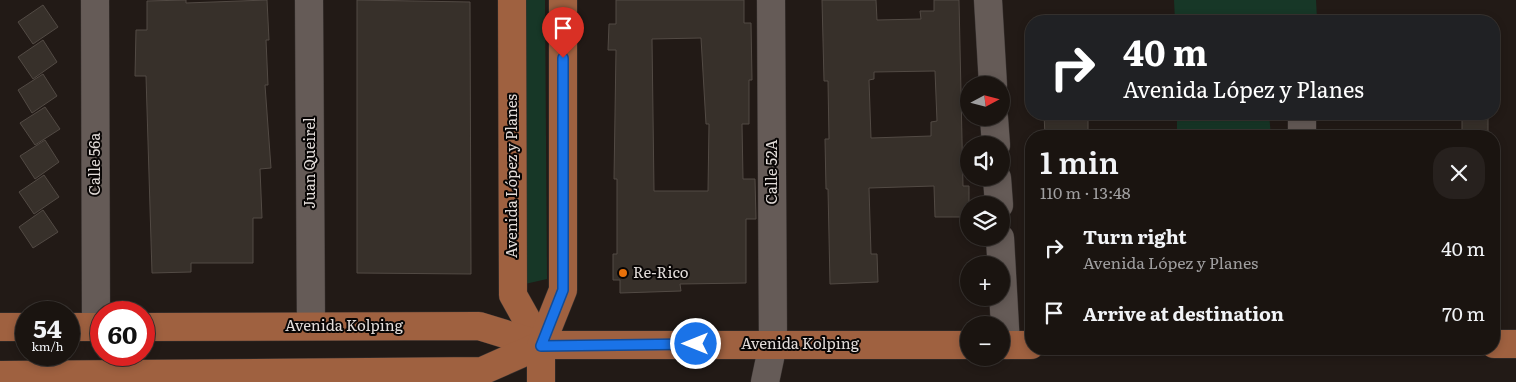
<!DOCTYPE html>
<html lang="en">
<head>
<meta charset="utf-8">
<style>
  :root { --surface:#1a1410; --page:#27211e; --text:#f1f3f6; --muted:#9f9e9f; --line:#383330 }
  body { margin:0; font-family:Literata,serif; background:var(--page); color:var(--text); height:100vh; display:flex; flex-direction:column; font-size:19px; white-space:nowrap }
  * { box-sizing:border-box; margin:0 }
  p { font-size:16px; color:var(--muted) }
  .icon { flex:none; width:28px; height:28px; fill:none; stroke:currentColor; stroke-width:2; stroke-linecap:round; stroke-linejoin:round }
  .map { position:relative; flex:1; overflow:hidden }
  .details { position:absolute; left:1025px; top:130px; width:475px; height:225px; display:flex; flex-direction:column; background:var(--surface); border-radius:20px; box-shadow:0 2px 8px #0003,0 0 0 1px var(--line) }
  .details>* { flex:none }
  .hud { position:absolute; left:1025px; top:15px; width:475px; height:105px; border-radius:20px; box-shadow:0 2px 8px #0003,0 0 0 1px var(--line); background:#202124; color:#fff; overflow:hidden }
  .needle { width:32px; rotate:83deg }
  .controls { position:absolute; left:960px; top:76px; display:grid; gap:10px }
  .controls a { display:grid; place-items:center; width:50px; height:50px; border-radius:50%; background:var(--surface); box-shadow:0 2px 8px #0003,0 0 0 1px var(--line); font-size:25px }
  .speed { position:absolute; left:15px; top:301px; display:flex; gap:10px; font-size:25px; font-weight:700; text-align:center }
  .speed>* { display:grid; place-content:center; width:65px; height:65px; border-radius:50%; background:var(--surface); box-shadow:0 2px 8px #0003,0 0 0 1px var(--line); line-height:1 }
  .speed small { font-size:12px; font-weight:400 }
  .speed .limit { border:8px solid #d22; background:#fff; color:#111 }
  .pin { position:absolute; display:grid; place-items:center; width:42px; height:42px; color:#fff; margin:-51px -21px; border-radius:50% 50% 50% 0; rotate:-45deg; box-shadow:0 0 5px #0007 }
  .pin .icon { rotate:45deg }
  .me { position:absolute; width:55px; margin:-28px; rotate:270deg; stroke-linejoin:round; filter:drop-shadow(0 0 4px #0008) }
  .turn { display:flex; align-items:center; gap:18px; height:105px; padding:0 15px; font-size:22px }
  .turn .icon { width:65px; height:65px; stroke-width:2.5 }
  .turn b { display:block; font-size:35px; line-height:42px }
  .round { display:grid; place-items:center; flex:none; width:52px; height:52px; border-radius:20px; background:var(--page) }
  .headline { display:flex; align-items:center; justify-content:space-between; height:85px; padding:0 15px }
  h1 { font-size:30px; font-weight:600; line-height:38px }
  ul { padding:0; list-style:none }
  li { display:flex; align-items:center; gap:15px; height:65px; padding:0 15px }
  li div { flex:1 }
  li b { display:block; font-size:19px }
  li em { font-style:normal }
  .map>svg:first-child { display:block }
</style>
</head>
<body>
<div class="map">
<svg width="1516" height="382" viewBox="0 0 1516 382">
  <rect width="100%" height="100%" fill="#221a16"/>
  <!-- green -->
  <g fill="#173727">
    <path d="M525 0H545L547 279 525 284Z"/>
    <path d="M1174 0H1316L1317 19 1304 21H1175Z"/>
    <path d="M1177 114H1269L1271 136H1177Z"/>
  </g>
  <!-- building -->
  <g fill="#37302a" stroke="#524a44" fill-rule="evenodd">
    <path d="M186 0V3L267 0 269 40H266L268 85H265L271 168 260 169 262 218H253V263H191V272L152 273 146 76H135L136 30H147V1Z"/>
    <path d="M357 0 470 2 471 274 357 273Z"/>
    <path d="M616 0H744V23H751L752 80H749V124H742L743 179H755L756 219H746V283L680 284 681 291 620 293V280H613V254H617V179H614L616 50H608L609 24H616ZM701 38 706 124H709L708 191H654L652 39Z"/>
    <path d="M822 0H876L877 20 921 19 920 11H934V0H959L963 186H969V217H935L934 186 869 188 871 254H877L878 282 830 284 828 189H826L825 139H829L828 81H824ZM935 71 937 121 931 122V136L871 138 869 80 874 79V72Z"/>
    <path d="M43 5 58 27 33 44 18 22Z"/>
    <path d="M43 40 57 62 33 79 18 57Z"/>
    <path d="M43 74 57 96 32 113 18 90Z"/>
    <path d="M45 107 60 129 35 145 20 123Z"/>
    <path d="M1044 114H1088V136H1045Z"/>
    <rect x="1462" y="114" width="26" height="22"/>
    <path d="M45 140 59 162 35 179 20 156Z"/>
    <path d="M44 175 59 197 34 214 19 192Z"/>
    <path d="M43 210 58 232 33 248 19 227Z"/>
  </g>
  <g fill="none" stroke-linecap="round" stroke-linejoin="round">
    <defs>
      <g id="minor">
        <path d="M95 0 96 327"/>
        <path d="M309 0 311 326"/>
        <path d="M988 0 993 85"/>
        <path d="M1302 114V136"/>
        <path d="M994 118 996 145"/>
        <path d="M997 178 999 205"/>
        <path d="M1000 238 1006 345"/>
        <path d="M765 382 773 344 771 0"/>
      </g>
      <g id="major">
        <path d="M512 0 513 295 541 345"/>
        <path d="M0 327H26"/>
        <path d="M69 327H101"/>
        <path d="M144 327 479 326 541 345H969"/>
        <path d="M1494 344H1516"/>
        <path d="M1001 345H1031"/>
        <path d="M0 375 482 371 541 345"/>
        <path d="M541 382V345L563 290V0"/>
      </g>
    </defs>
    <!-- minor casing -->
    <use href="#minor" stroke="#3a3432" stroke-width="29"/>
    <!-- major casing -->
    <use href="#major" stroke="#3a3432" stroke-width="29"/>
    <!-- minor -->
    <use href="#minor" stroke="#655b57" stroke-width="28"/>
    <!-- major -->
    <use href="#major" stroke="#9f6140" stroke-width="28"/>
  </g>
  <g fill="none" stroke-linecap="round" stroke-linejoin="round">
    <defs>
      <path id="route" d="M563 58V290L541 346 696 344"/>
    </defs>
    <!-- route casing -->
    <use href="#route" stroke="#114b97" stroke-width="12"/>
    <!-- route -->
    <use href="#route" stroke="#1a73e8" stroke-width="9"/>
  </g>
  <!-- markers -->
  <circle fill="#e8710a" stroke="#090605" stroke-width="2" cx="623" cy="273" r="5"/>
  <g text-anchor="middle" stroke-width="4" stroke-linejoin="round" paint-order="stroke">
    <!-- street labels -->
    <g font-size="15" fill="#e2dcd9" stroke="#090605">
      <text transform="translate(310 163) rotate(-90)" y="5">Juan Queirel</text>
      <text transform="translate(95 164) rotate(-90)" y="5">Calle 56a</text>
      <text transform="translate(772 172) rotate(-90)" y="5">Calle 52A</text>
      <text transform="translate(512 176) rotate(-90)" y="5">Avenida López y Planes</text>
      <text x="344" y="331">Avenida Kolping</text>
      <text x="800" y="349">Avenida Kolping</text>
    </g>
    <!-- poi labels -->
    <g font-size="15" fill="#e2dcd9" stroke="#090605" text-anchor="start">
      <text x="633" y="278">Re-Rico</text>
    </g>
  </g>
</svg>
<div class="controls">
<a><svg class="needle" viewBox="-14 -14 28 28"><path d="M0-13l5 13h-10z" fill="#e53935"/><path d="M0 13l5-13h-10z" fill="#9f9e9f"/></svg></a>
<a><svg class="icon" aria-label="sound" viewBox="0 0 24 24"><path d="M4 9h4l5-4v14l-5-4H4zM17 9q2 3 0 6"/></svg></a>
<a><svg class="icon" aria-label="layers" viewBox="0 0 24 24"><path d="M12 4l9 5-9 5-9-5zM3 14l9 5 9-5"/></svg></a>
<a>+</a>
<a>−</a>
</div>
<div class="speed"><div>54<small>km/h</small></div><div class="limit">60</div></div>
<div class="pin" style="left:563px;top:58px;background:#d93025"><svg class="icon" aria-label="arrive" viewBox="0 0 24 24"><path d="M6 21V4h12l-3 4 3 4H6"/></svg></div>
<svg class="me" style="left:696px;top:344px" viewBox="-20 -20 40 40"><circle r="17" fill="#1a73e8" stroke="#fff" stroke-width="3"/><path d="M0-11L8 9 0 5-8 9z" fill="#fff"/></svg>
<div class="hud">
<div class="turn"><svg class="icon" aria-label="right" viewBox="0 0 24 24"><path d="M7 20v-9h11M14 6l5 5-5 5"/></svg><div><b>40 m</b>Avenida López y Planes</div></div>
</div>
<section class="details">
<div class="headline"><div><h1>1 min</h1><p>110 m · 13:48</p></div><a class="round"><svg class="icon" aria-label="close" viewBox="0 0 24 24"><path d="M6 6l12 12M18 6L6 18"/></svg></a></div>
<ul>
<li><svg class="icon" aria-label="right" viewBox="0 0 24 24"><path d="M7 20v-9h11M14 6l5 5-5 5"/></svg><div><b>Turn right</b><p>Avenida López y Planes</p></div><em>40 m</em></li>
<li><svg class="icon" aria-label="arrive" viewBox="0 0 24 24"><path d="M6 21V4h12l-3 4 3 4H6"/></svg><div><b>Arrive at destination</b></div><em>70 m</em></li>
</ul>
</section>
</div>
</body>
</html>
